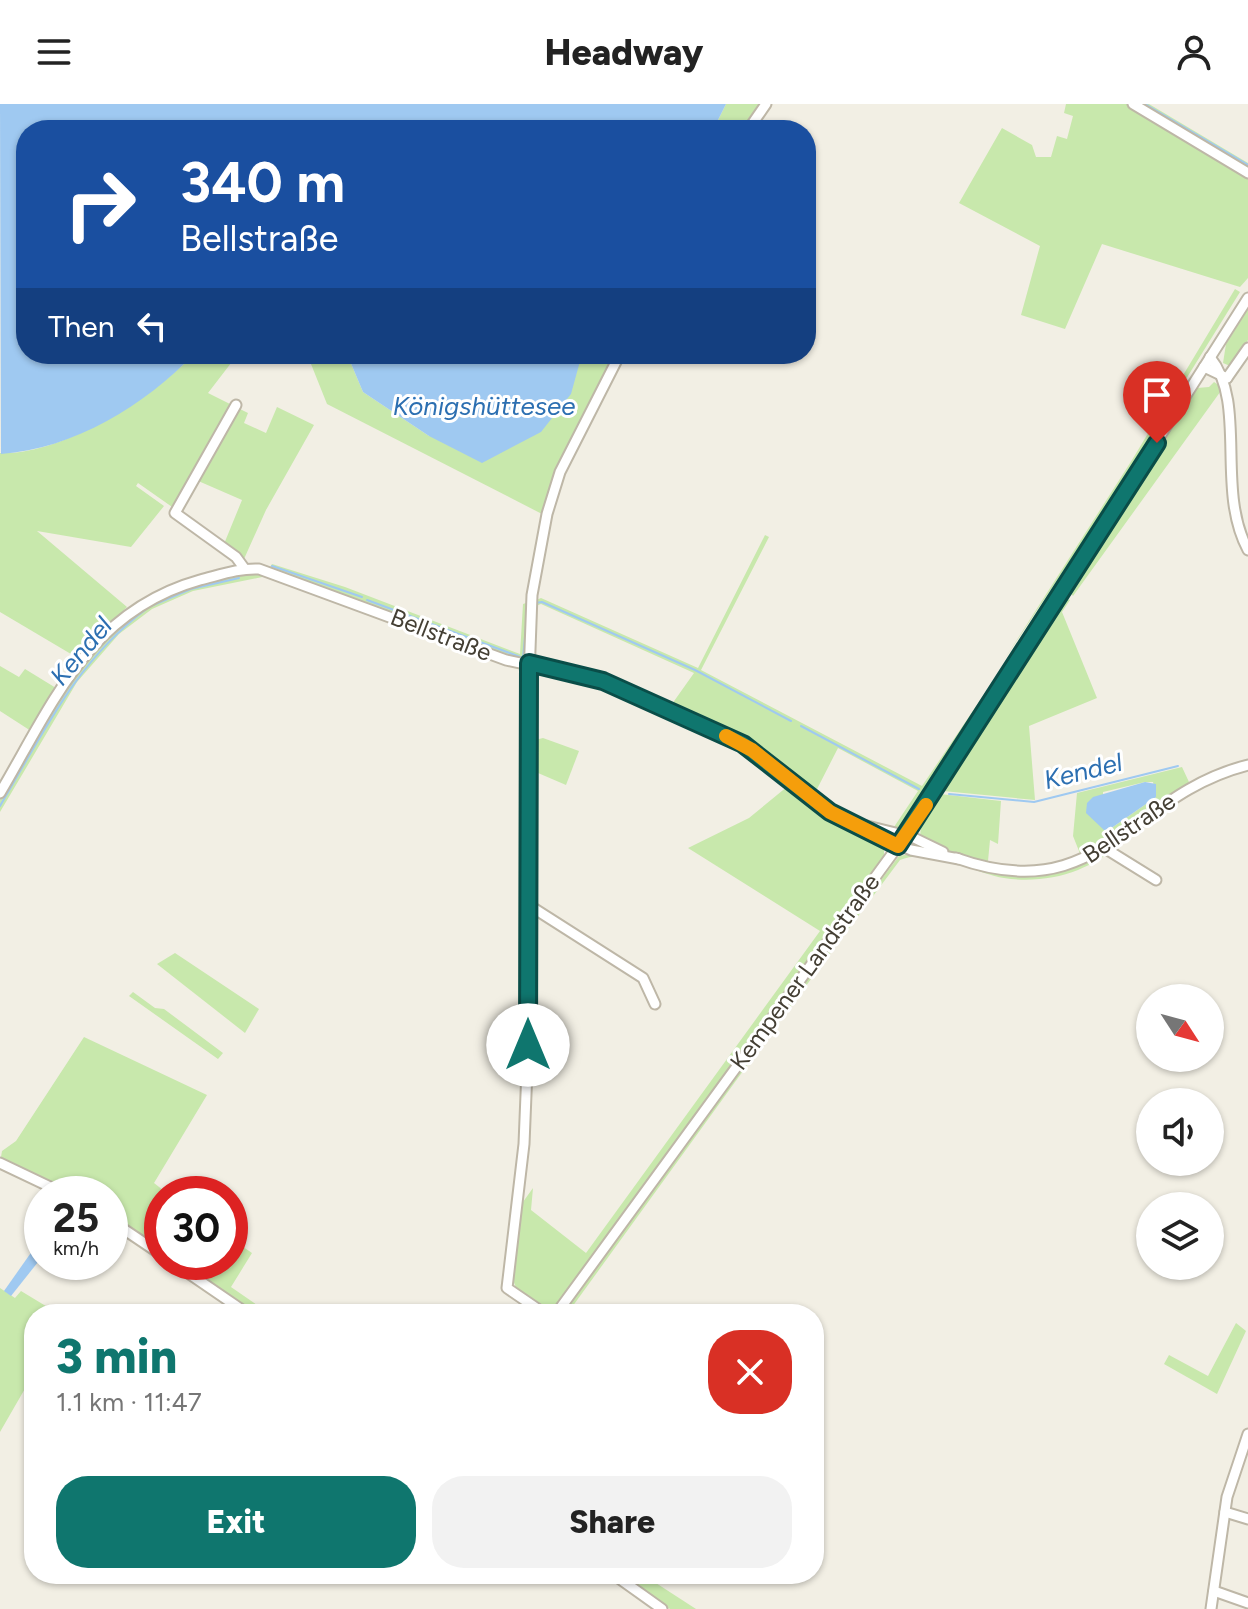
<!DOCTYPE html>
<html lang="en">
<head>
<meta charset="utf-8">
<style>
  :root { --surface:#fff; --page:#f2f2f2; --text:#222; --muted:#767676; --accent:#0f766e }
  body { margin:0; font-family:Figtree,sans-serif; background:var(--page); color:var(--text); height:100vh; display:flex; flex-direction:column; font-size:30px; white-space:nowrap }
  * { box-sizing:border-box; margin:0 }
  p { font-size:26px; color:var(--muted) }
  .icon { flex:none; width:44px; height:44px; fill:none; stroke:currentColor; stroke-width:2; stroke-linecap:round; stroke-linejoin:round }
  .map { position:relative; flex:1; overflow:hidden }
  .sheet { position:absolute; left:24px; top:1200px; width:800px; height:280px; display:flex; flex-direction:column; background:var(--surface); border-radius:32px; box-shadow:0 2px 6px #0004 }
  .sheet>* { flex:none }
  .guide { position:absolute; left:16px; top:16px; width:800px; height:244px; border-radius:32px; box-shadow:0 2px 6px #0004; background:#1a4fa0; color:#fff; overflow:hidden }
  .needle { width:52px; rotate:126deg }
  .fabs { position:absolute; left:1136px; top:880px; display:grid; gap:16px }
  .fabs a { display:grid; place-items:center; width:88px; height:88px; border-radius:50%; background:var(--surface); box-shadow:0 2px 6px #0004; font-size:40px }
  .speed { position:absolute; left:24px; top:1072px; display:flex; gap:16px; font-size:40px; font-weight:700; text-align:center }
  .speed>* { display:grid; place-content:center; width:104px; height:104px; border-radius:50%; background:var(--surface); box-shadow:0 2px 6px #0004; line-height:1 }
  .speed small { font-size:20px; font-weight:400 }
  .speed .limit { border:12px solid #d22; background:#fff; color:#111 }
  .pin { position:absolute; display:grid; place-items:center; width:68px; height:68px; color:#fff; margin:-82px -34px; border-radius:50% 50% 50% 0; rotate:-45deg; box-shadow:0 0 8px #0007 }
  .pin .icon { rotate:45deg }
  .me { position:absolute; width:88px; margin:-44px; rotate:0deg; stroke-linejoin:round; filter:drop-shadow(0 0 6px #0008) }
  .turn { display:flex; align-items:center; gap:28px; height:168px; padding:0 32px; font-size:36px }
  .turn .icon { width:104px; height:104px; stroke-width:2.5 }
  .turn b { display:block; font-size:56px; line-height:68px }
  .then { display:flex; align-items:center; height:76px; padding:0 32px; background:#0003; gap:16px; font-size:30px }
  .round { display:grid; place-items:center; flex:none; width:84px; height:84px; border-radius:32px; background:var(--page) }
  .summary { display:flex; align-items:center; justify-content:space-between; height:136px; padding:0 32px }
  h1 { font-size:48px; font-weight:800; line-height:60px; color:var(--accent) }
  .button { display:flex; gap:16px; margin-top:auto; padding:16px 32px }
  .button a { flex:1; height:92px; border-radius:32px; background:var(--accent); color:#fff; font-size:32px; font-weight:800; line-height:92px; text-align:center }
  .button a+a { background:var(--page); color:var(--text) }
  header { display:flex; justify-content:space-between; align-items:center; height:104px; padding:0 32px; background:var(--surface); font-size:36px; font-weight:800 }
  .map>svg:first-child { display:block }
</style>
</head>
<body>
<header><svg class="icon" aria-label="menu" viewBox="0 0 24 24"><path d="M4 6h16M4 12h16M4 18h16"/></svg>Headway<svg class="icon" aria-label="person" viewBox="0 0 24 24"><circle cx="12" cy="8" r="4"/><path d="M4 21q1-7 8-7t8 7"/></svg></header>
<div class="map">
<svg width="1248" height="1505" viewBox="0 0 1248 1505">
  <rect width="100%" height="100%" fill="#f2efe4"/>
  <!-- green -->
  <g fill="#c8e8ac" fill-rule="evenodd">
    <path d="M726 0H763L746 26H713Z"/>
    <path d="M1066 0H1149L1248 59V174L1240 183 1102 140 1065 225 1021 211 1040 142 959 99 1002 24 1032 41 1036 53H1051L1057 32 1067 35 1073 12 1064 9Z"/>
    <path d="M1235 185 1240 188 1124 375 1002 559 1132 356Z"/>
    <path d="M1248 205V236L1230 262 1223 259 1226 240Z"/>
    <path d="M194 250H238L208 289 234 302 175 405 138 379 136 382 164 402 131 443 37 427 127 503 76 553 0 508V349C61 352 153 293 194 250Z"/>
    <path d="M307 250H347L363 288 429 332 582 250H617L544 411 327 300Z"/>
    <path d="M1214 278 1223 284 1073 492 1068 486 1197 284 1209 283Z"/>
    <path d="M277 303 314 321 266 406 244 455 224 440 242 396 196 376 238 304 248 309 244 319 266 329Z"/>
    <path d="M765 431 769 433 701 566 922 682 1002 564 899 723H894L918 687 838 644 815 689 751 638 672 600 694 569 541 500 533 503 534 497 541 494 698 564Z"/>
    <path d="M272 460 345 483 520 550 523 500 529 498 527 552 524 557 274 465 270 463Z"/>
    <path d="M252 469 267 472 193 487 152 505 119 530 77 578 0 708V696C40 628 78 537 152 500 184 484 217 477 252 469Z"/>
    <path d="M1063 494 1070 496 1062 508 1097 594 1029 622 1035 696 943 687Z"/>
    <path d="M0 562 19 573 25 565 56 584 31 627 0 607Z"/>
    <path d="M543 634 579 647 566 681 531 666V637Z"/>
    <path d="M1182 663 1189 678C1156 703 1122 734 1084 753 1036 777 962 762 920 733L921 721 940 690 1001 697 998 740 990 736 988 757C1021 765 1049 762 1081 752L1073 732 1077 689ZM1145 678H1153L1156 693 1110 725 1103 723V688Z"/>
    <path d="M788 682 831 713 884 738V752L555 1205 544 1207 516 1184 511 1170 520 1102 533 1084 531 1106 586 1149 820 827 688 744 749 714Z"/>
    <path d="M1108 747C1104 755 1089 761 1078 766 1055 775 1029 778 1004 774 974 769 930 743 900 756L767 934 766 929 899 752 910 750C979 762 1044 791 1108 747Z"/>
    <path d="M175 849 259 905 245 929 157 860Z"/>
    <path d="M133 888 155 904 164 905 223 949 218 955 129 892Z"/>
    <path d="M84 933 207 991 154 1079 168 1090H162V1146L110 1113V1090H72L1 1053 2 1047 16 1037Z"/>
    <path d="M758 938H764L567 1210H562Z"/>
    <path d="M230 1134 252 1149 231 1183 270 1210H254L179 1158H230Z"/>
    <path d="M0 1184 15 1194 21 1187 59 1210H34V1269L0 1328Z"/>
    <path d="M1236 1219 1246 1227 1217 1290 1164 1260 1169 1251 1208 1272Z"/>
    <path d="M620 1470H642L696 1505H670Z"/>
  </g>
  <!-- water -->
  <g fill="#9fc9f1">
    <path d="M0 0H726L713 26H26V250H194C145 301 74 345 1 350Z"/>
    <path d="M347 250H582L571 290 541 328 482 359 429 332 363 288Z"/>
    <path d="M1145 678 1156 680V693L1110 725 1105 727 1086 709 1087 699 1093 693Z"/>
    <path d="M35 1143 42 1144V1153L11 1192 4 1187Z"/>
  </g>
  <g fill="none" stroke-linecap="round" stroke-linejoin="round">
    <!-- stream -->
    <g stroke="#9fc9f1" stroke-width="2">
      <path d="M1145 0 1248 61"/>
      <path d="M272 462 362 493"/>
      <path d="M367 496 523 554 528 501"/>
      <path d="M535 499 542 498 695 566 791 617"/>
      <path d="M151 502 191 485 239 474"/>
      <path d="M801 622 919 685"/>
      <path d="M949 690 1034 698 1178 662"/>
      <path d="M0 702C44 628 75 559 145 506"/>
    </g>
    <defs>
      <g id="minor">
        <path d="M1133 0 1248 69"/>
        <path d="M748 26 766 0"/>
        <path d="M1210 253C1248 300 1215 385 1248 446"/>
        <path d="M1204 263 1227 274"/>
        <path d="M1227 274 1248 244"/>
        <path d="M236 301 175 409 236 453 244 464"/>
        <path d="M0 689C53 599 89 507 200 476 220 471 239 464 259 465L506 556 603 577 743 640 844 716 911 746 959 755"/>
        <path d="M863 721 912 733 943 748"/>
        <path d="M1106 745 1156 776"/>
        <path d="M956 754C1101 806 1128 691 1248 661"/>
        <path d="M527 800 643 874 655 900"/>
        <path d="M0 1059 65 1090"/>
        <path d="M110 1116 162 1151"/>
        <path d="M172 1158 248 1210"/>
        <path d="M545 1210 507 1184 524 1040 528 941 527 627 532 491 547 410 560 368 620 250"/>
        <path d="M556 1210 906 731 1248 194"/>
        <path d="M1225 1408 1248 1415"/>
        <path d="M613 1470 662 1505"/>
        <path d="M1214 1487 1248 1499"/>
        <path d="M1211 1505 1227 1393 1248 1330"/>
      </g>
    </defs>
    <!-- minor casing -->
    <use href="#minor" stroke="#beb7a7" stroke-width="13"/>
    <!-- minor -->
    <use href="#minor" stroke="#fff" stroke-width="9"/>
  </g>
  <g fill="none" stroke-linecap="round" stroke-linejoin="round">
    <defs>
      <path id="route" d="M528 941 529 559 603 577 743 640 830 708 898 742 1157 339"/>
    </defs>
    <!-- route casing -->
    <use href="#route" stroke="#0a4d48" stroke-width="20"/>
    <!-- route -->
    <use href="#route" stroke="#0f766e" stroke-width="14"/>
    <!-- slow -->
    <path stroke="#f59e0b" stroke-width="14" d="M726 632 752 646 830 708 898 742 926 701"/>
  </g>
  <g text-anchor="middle" stroke-width="6" stroke-linejoin="round" paint-order="stroke">
    <!-- street labels -->
    <g font-size="24" fill="#443f34" stroke="#fff">
      <text transform="translate(441 531) rotate(21)" y="8">Bellstraße</text>
      <text transform="translate(1129 724) rotate(-34)" y="8">Bellstraße</text>
      <text transform="translate(805 868) rotate(-54)" y="8">Kempener Landstraße</text>
    </g>
    <!-- water labels -->
    <g font-size="26" font-style="italic" fill="#2c6fb1" stroke="#fff">
      <text x="484" y="311">Königshüttesee</text>
      <text transform="translate(81 547) rotate(-50)" y="9">Kendel</text>
      <text transform="translate(1083 667) rotate(-14)" y="9">Kendel</text>
    </g>
  </g>
</svg>
<div class="fabs">
<a><svg class="needle" viewBox="-14 -14 28 28"><path d="M0-13l5 13h-10z" fill="#e53935"/><path d="M0 13l5-13h-10z" fill="#767676"/></svg></a>
<a><svg class="icon" aria-label="sound" viewBox="0 0 24 24"><path d="M4 9h4l5-4v14l-5-4H4zM17 9q2 3 0 6"/></svg></a>
<a><svg class="icon" aria-label="layers" viewBox="0 0 24 24"><path d="M12 4l9 5-9 5-9-5zM3 14l9 5 9-5"/></svg></a>
</div>
<div class="speed"><div>25<small>km/h</small></div><div class="limit">30</div></div>
<div class="pin" style="left:1157px;top:339px;background:#d93025"><svg class="icon" aria-label="arrive" viewBox="0 0 24 24"><path d="M6 21V4h12l-3 4 3 4H6"/></svg></div>
<svg class="me" style="left:528px;top:941px" viewBox="-20 -20 40 40"><circle r="19" fill="#fff"/><path d="M0-13L10 11 0 6-10 11z" fill="#0f766e"/></svg>
<div class="guide">
<div class="turn"><svg class="icon" aria-label="right" viewBox="0 0 24 24"><path d="M7 20v-9h11M14 6l5 5-5 5"/></svg><div><b>340 m</b>Bellstraße</div></div>
<div class="then">Then<svg class="icon" aria-label="left" viewBox="0 0 24 24"><path d="M17 20v-9H6M10 6l-5 5 5 5"/></svg></div>
</div>
<section class="sheet">
<div class="summary"><div><h1>3 min</h1><p>1.1 km · 11:47</p></div><a class="round" style="background:#d93025;color:#fff"><svg class="icon" aria-label="close" viewBox="0 0 24 24"><path d="M6 6l12 12M18 6L6 18"/></svg></a></div>
<div class="button"><a>Exit</a><a>Share</a></div>
</section>
</div>
</body>
</html>
